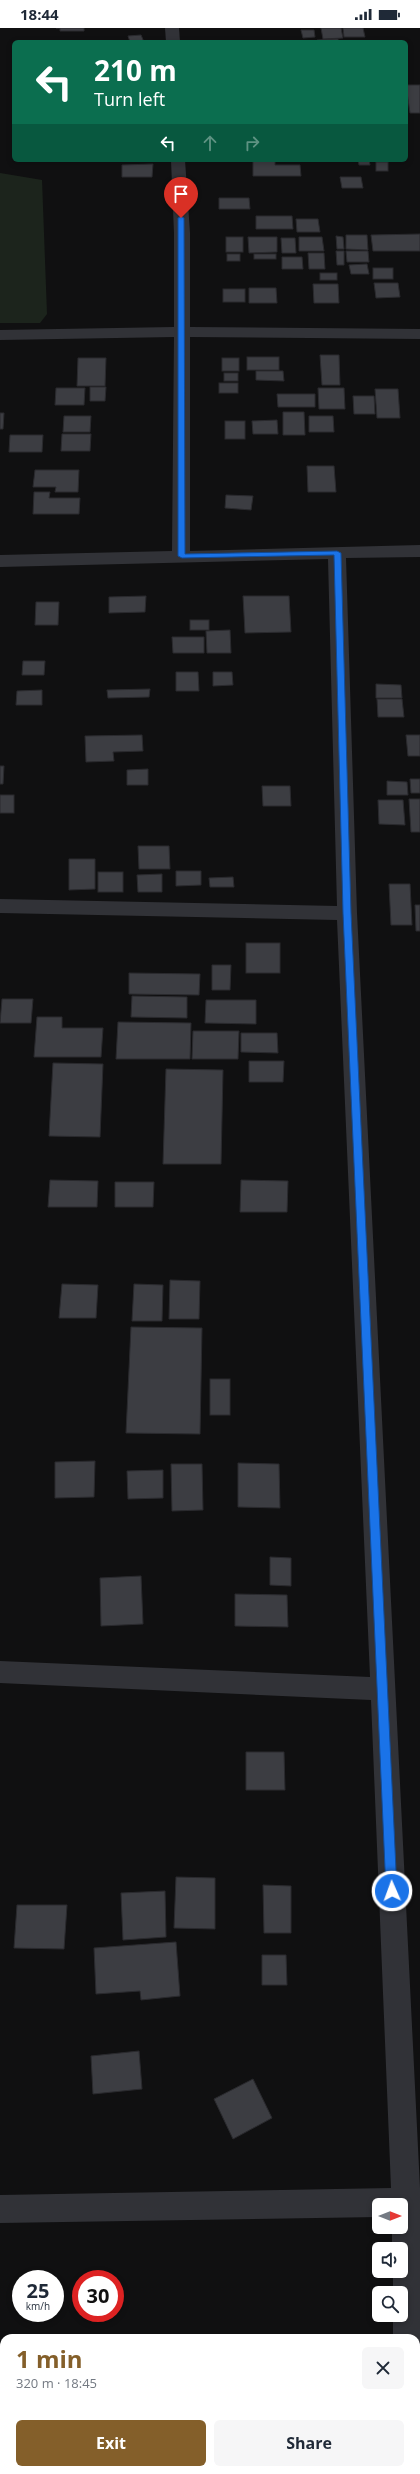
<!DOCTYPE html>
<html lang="en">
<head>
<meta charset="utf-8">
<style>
  :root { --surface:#fff; --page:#f6f6f7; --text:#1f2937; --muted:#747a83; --accent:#845f2a }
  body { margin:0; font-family:"Open Sans",sans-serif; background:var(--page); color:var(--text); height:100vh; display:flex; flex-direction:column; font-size:15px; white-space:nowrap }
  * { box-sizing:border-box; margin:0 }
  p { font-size:13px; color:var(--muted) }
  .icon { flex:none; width:22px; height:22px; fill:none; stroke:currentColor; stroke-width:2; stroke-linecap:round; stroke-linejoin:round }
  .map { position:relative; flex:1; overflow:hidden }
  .side { position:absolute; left:0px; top:2306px; width:420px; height:140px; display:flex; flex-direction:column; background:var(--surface); border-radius:12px 12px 0 0; box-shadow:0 2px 6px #0003 }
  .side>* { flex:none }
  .top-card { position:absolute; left:12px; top:12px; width:396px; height:122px; border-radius:6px; box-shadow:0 2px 6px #0003; background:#0b6e4f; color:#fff; overflow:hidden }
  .needle { width:26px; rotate:90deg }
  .fabs { position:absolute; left:372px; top:2170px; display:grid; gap:8px }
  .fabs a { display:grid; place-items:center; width:36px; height:36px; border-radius:6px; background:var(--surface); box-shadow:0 2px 6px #0003; font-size:20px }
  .speed { position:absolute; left:12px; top:2242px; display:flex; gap:8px; font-size:20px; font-weight:700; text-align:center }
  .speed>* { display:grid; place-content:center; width:52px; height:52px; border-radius:50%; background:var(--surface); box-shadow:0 2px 6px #0003; line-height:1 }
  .speed small { font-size:10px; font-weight:400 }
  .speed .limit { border:6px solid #d22; background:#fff; color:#111 }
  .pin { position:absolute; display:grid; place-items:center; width:34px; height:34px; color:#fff; margin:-41px -17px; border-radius:50% 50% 50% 0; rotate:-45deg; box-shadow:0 0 4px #0007 }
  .pin .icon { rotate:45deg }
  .me { position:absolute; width:44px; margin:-22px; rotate:358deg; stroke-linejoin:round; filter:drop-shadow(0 0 3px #0008) }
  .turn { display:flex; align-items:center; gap:14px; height:84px; padding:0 16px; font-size:18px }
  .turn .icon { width:52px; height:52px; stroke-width:2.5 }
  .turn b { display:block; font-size:28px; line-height:34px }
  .lanes { display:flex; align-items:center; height:38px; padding:0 16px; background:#0003; justify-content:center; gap:20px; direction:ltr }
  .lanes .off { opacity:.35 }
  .round { display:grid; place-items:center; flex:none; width:42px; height:42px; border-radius:6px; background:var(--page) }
  .head { display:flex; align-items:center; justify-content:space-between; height:68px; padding:0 16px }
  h1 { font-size:24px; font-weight:700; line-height:30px; color:var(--accent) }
  .primary-button { display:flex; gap:8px; margin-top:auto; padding:8px 16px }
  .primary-button a { flex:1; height:46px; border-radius:6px; background:var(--accent); color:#fff; font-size:16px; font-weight:700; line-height:46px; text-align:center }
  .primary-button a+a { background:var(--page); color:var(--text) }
  .status { display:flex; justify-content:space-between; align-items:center; height:28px; padding:0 20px; background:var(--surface); direction:ltr }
  .status svg { height:11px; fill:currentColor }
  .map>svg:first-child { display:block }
</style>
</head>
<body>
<div class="status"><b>18:44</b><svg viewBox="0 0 49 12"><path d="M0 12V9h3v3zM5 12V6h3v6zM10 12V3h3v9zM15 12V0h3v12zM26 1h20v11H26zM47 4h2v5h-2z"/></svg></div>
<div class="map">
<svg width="420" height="2446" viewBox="0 0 420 2446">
  <rect width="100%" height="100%" fill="#101011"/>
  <!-- green -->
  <path fill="#1c241c" d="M0 145 42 152 47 286 40 295H0Z"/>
  <!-- building -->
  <g fill="#3c3d42" stroke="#2a2a2e">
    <path d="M56 0H84V3H60V0Z"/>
    <path d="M321 0H341L343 10 323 11Z"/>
    <path d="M343 0H363L365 9H344Z"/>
    <path d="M301 2H314L315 9 303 10Z"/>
    <path d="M141 7 144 14H130L128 8Z"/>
    <path d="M338 11V14H317V12Z"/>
    <path d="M406 57H420V85H410Z"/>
    <path d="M253 132H275V137H300L301 148H253Z"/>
    <path d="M358 132H369L370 137H359Z"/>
    <rect x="376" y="134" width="12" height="9"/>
    <path d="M153 136 152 149H122V137Z"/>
    <path d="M340 149H361L363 160H342Z"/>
    <path d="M219 170H249L250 181H219Z"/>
    <path d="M256 188H292L293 201H256Z"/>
    <path d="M296 191H318L320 204H297Z"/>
    <path d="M420 206V223H373L371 207Z"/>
    <path d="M346 207H367L368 222 346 221Z"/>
    <path d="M336 208 343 209 344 221H337Z"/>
    <rect x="226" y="209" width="17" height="15"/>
    <path d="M248 209H277V224L249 225Z"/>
    <path d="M299 209H322L324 223H299Z"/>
    <path d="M281 210H295L296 225H282Z"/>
    <path d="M336 223H344V237H337Z"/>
    <path d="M346 223H368L369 234H347Z"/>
    <path d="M308 225H324L325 241H309Z"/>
    <rect x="227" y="226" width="13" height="7"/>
    <rect x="254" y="226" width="22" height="5"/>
    <path d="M282 229H302L303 241H282Z"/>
    <path d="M367 236 369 246H351L349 237Z"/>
    <rect x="373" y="240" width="20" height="11"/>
    <rect x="320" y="245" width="17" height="7"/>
    <path d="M374 255H398L400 269 376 270Z"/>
    <path d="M313 256H338L339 275H314Z"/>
    <path d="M249 260H276L277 275H249Z"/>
    <rect x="223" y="261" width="22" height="13"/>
    <path d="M320 327H339L340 357H322Z"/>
    <rect x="247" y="329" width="32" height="13"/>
    <path d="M78 330H106L105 358H77Z"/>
    <rect x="222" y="330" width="17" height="13"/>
    <path d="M256 343H283L284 353 256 352Z"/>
    <rect x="224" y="345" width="14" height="8"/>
    <rect x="219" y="355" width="19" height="10"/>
    <path d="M90 359H106L105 373H90Z"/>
    <path d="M56 360H85L84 377H55Z"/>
    <path d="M318 360H344L345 381H319Z"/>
    <path d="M375 361H398L400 390H377Z"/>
    <path d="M277 366H315V379H278Z"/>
    <path d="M353 368H374L375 386H354Z"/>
    <path d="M283 384H304L305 407H283Z"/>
    <path d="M0 385H4L3 401H0Z"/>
    <path d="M64 388H91L90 404H63Z"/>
    <path d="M309 388H333L334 404H309Z"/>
    <path d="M277 392 278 406H253L252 393Z"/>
    <rect x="225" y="393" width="20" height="18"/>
    <path d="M62 406H91L90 423H61Z"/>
    <path d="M10 407H43L42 424H9Z"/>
    <path d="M307 438H334L336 464H308Z"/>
    <path d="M35 442H79L78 464H55L56 459H33Z"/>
    <path d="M34 464H50L49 470H80L79 486H33Z"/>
    <path d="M226 467 253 468 251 482 225 480Z"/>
    <path d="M146 568 145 584 109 585V569Z"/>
    <path d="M243 568H289L291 604 245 605Z"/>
    <path d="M36 574H59L58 597H35Z"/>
    <rect x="190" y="592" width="19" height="10"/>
    <path d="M230 602 231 625H207L206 603Z"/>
    <path d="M172 609H204V625H173Z"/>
    <path d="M23 633H45L44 647H22Z"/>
    <path d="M176 644H198L199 663H176Z"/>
    <path d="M213 644H232L233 657 213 658Z"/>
    <path d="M376 656 401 657 402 670H376Z"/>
    <path d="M150 661 149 669 108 670 107 662Z"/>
    <path d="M42 662V677H16L17 663Z"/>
    <path d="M377 671H402L404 689H378Z"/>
    <path d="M142 707 143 723 113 724 114 733 86 734 85 708Z"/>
    <path d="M406 707H420V728H408Z"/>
    <path d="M0 738H4L3 756H0Z"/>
    <path d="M148 741V757H127V742Z"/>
    <path d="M410 751H420V765H411Z"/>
    <path d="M387 753 407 754 408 767H387Z"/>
    <path d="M262 758H290L291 778H263Z"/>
    <rect x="0" y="767" width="14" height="18"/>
    <path d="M409 771H420V804H411Z"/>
    <path d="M378 772H403L405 797 379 796Z"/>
    <path d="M138 818H169L170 841H139Z"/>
    <path d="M69 831H95V861L69 862Z"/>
    <path d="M176 843H201V857L176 858Z"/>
    <rect x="98" y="844" width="25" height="20"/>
    <path d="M162 846V864H138L137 847Z"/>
    <path d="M233 849 234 859H210L209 850Z"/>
    <path d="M389 856H410L412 897H391Z"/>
    <path d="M415 877H420V903H416Z"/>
    <rect x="246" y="915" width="34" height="30"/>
    <path d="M212 937H231L230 962H212Z"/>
    <path d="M129 945 200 946 199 967 129 966Z"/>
    <path d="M132 968 187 969V990L131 989Z"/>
    <path d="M2 971H33L31 995H0Z"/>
    <path d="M206 972H256V996L205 995Z"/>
    <path d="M37 989H62V1000H103L101 1029H34Z"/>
    <path d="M118 994 191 995 190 1031H116Z"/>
    <path d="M193 1003H239L238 1031H192Z"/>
    <path d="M241 1005H277L278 1025 241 1024Z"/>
    <path d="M249 1033H284L283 1054H249Z"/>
    <path d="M53 1035 103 1036 100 1109 49 1108Z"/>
    <path d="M166 1041 223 1042 221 1136H163Z"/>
    <path d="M50 1152 98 1153 97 1179H48Z"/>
    <path d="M241 1152 288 1153 287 1184H240Z"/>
    <path d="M115 1154H154L153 1179H115Z"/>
    <path d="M170 1252 200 1253 199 1291H169Z"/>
    <path d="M62 1256 98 1257 96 1290H59Z"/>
    <path d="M134 1256 163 1257 162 1293H132Z"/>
    <path d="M131 1299 202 1300 200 1406 126 1405Z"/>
    <rect x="210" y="1351" width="20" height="36"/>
    <path d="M95 1433 94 1469 55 1470V1434Z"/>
    <path d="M238 1435 279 1436 280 1480 238 1479Z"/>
    <path d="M171 1436H202L203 1482 172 1483Z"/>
    <path d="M163 1442V1470L128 1471 127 1443Z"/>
    <path d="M270 1529 291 1530V1558L270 1557Z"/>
    <path d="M141 1548 143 1596 101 1598 100 1550Z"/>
    <path d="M235 1566 287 1567 288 1599 235 1598Z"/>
    <path d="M246 1724H284L285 1762H246Z"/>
    <path d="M176 1849 215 1850V1901L174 1900Z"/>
    <path d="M263 1857 291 1858V1905H264Z"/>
    <path d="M165 1863 166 1909 123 1912 121 1865Z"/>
    <path d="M17 1877H67L64 1921 14 1920Z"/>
    <path d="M176 1914 180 1968 141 1972 140 1963 96 1966 94 1920Z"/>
    <path d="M262 1927H286L287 1957H262Z"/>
    <path d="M139 2023 142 2061 93 2066 91 2028Z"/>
    <path d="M253 2051 272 2090 233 2111 214 2071Z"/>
  </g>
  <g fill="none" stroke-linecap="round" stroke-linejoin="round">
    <!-- minor -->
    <g fill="#313237" fill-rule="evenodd">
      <path d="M165 0H179L180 14H166Z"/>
      <path d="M171 132H185L190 205V299L420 301V311L190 309V523L420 517V529L346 530 357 885 420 2160V2316L416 2321V2310H393V2287H401V2265H393V2243H401V2221H392V2199H401V2177H379V2189L0 2195V2167L391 2160 371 1672 0 1655V1633L370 1649 337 892 0 885V871L337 878 328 531 0 539V527L172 523 174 309 0 312V302L174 299V205Z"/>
      <path d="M416 2429 420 2431V2446H395V2442H416Z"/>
    </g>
  </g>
  <!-- route -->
  <path fill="#1a73e8" stroke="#114b97" d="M181 188 184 190 185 526 337 523 341 525 351 885 397 1863 392 1868 386 1863 343 885 334 527 182 530 178 528V190Z"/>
</svg>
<div class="fabs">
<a><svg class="needle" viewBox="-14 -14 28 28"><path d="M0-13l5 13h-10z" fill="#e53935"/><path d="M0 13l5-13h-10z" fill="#747a83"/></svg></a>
<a><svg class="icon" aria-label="sound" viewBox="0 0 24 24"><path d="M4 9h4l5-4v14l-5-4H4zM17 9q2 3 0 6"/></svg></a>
<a><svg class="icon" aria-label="search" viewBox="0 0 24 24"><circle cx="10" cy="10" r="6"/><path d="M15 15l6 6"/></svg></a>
</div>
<div class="speed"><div>25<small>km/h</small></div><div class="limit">30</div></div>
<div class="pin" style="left:181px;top:190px;background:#d93025"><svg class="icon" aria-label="arrive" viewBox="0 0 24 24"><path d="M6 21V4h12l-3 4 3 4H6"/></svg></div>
<svg class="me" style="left:392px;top:1863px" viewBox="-20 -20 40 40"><circle r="17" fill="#1a73e8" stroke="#fff" stroke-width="3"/><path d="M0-11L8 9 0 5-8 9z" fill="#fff"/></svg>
<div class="top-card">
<div class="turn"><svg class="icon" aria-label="left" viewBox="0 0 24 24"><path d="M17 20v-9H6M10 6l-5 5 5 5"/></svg><div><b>210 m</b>Turn left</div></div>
<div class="lanes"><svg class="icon" aria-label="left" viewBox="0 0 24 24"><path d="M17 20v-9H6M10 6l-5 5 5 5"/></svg><svg class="icon off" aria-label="ahead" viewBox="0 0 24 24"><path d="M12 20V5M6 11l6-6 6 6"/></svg><svg class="icon off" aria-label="right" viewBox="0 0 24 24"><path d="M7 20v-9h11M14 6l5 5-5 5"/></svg></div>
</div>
<section class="side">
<div class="head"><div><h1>1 min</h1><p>320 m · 18:45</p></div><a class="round"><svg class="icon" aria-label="close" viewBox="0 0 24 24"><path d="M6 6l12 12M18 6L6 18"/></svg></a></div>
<div class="primary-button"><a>Exit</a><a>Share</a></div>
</section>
</div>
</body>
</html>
